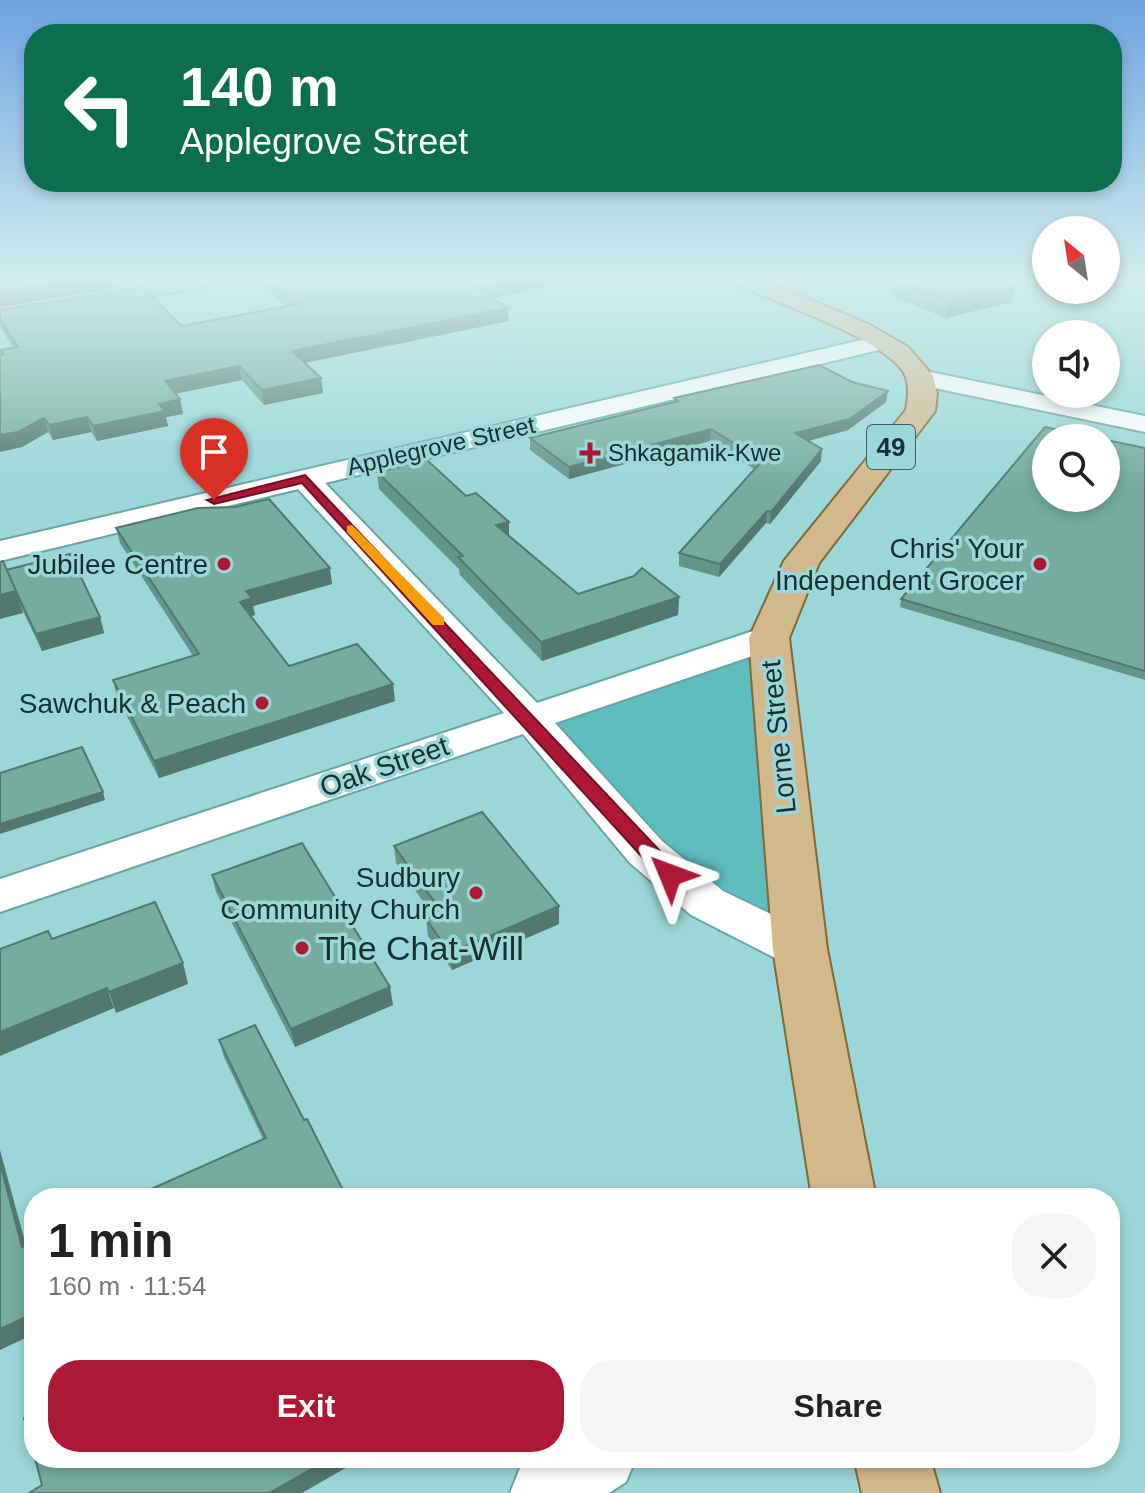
<!DOCTYPE html>
<html lang="en">
<head>
<meta charset="utf-8">
<style>
  :root { --surface:#fff; --page:#f6f6f6; --text:#222; --muted:#767676; --accent:#ad1935 }
  body { margin:0; font-family:Arial,sans-serif; background:var(--page); color:var(--text); height:100vh; display:flex; flex-direction:column; font-size:30px; white-space:nowrap }
  * { box-sizing:border-box; margin:0 }
  p { font-size:26px; color:var(--muted) }
  .icon { flex:none; width:44px; height:44px; fill:none; stroke:currentColor; stroke-width:2; stroke-linecap:round; stroke-linejoin:round }
  .map { position:relative; flex:1; overflow:hidden }
  .drawer { position:absolute; left:24px; top:1188px; width:1096px; height:280px; display:flex; flex-direction:column; background:var(--surface); border-radius:32px; box-shadow:0 4px 12px #0003 }
  .drawer>* { flex:none }
  .guide { position:absolute; left:24px; top:24px; width:1098px; height:168px; border-radius:32px; box-shadow:0 4px 12px #0003; background:#0b6e4f; color:#fff; overflow:hidden }
  .needle { width:52px; rotate:330deg }
  .controls { position:absolute; left:1032px; top:216px; display:grid; gap:16px }
  .controls a { display:grid; place-items:center; width:88px; height:88px; border-radius:50%; background:var(--surface); box-shadow:0 4px 12px #0003; font-size:40px }
  .pin { position:absolute; display:grid; place-items:center; width:68px; height:68px; color:#fff; margin:-82px -34px; border-radius:50% 50% 50% 0; rotate:-45deg; box-shadow:0 0 8px #0007 }
  .pin .icon { rotate:45deg }
  .me { position:absolute; width:88px; margin:-44px; rotate:314deg; stroke-linejoin:round; filter:drop-shadow(0 0 6px #0008) }
  .turn { display:flex; align-items:center; gap:28px; height:168px; padding:0 24px; font-size:36px }
  .turn .icon { width:104px; height:104px; stroke-width:2.5 }
  .turn b { display:block; font-size:56px; line-height:68px }
  .round { display:grid; place-items:center; flex:none; width:84px; height:84px; border-radius:32px; background:var(--page) }
  .headline { display:flex; align-items:center; justify-content:space-between; height:136px; padding:0 24px }
  h1 { font-size:48px; font-weight:600; line-height:60px }
  .action { display:flex; gap:16px; margin-top:auto; padding:16px 24px }
  .action a { flex:1; height:92px; border-radius:32px; background:var(--accent); color:#fff; font-size:32px; font-weight:600; line-height:92px; text-align:center }
  .action a+a { background:var(--page); color:var(--text) }
  .map>svg:first-child { display:block }
</style>
</head>
<body>
<div class="map">
<svg width="1145" height="1493" viewBox="0 0 1145 1493">
  <rect width="100%" height="100%" fill="#9bd6d8"/>
  <!-- green -->
  <path fill="#5fbdc0" d="M765 637 805 947 711 902 530 715Z"/>
  <g fill="none" stroke-linecap="round" stroke-linejoin="round">
    <defs>
      <g id="street">
        <path d="M883 335 895 342 891 347 325 483 537 703 756 630 769 627 782 630 787 638 782 646 555 723 662 841 723 891 817 936 824 949 817 962 800 967 783 962 691 915 630 863 523 734 0 912V879L504 713 298 489 0 561V541Z"/>
        <path d="M920 370 1145 416V432L911 383 907 378 911 373Z"/>
        <path d="M537 1458H636L626 1482 609 1493H510L520 1468Z"/>
      </g>
      <g id="primary">
        <path d="M158 281H211L199 288 0 321V307Z"/>
        <path d="M735 281H766L868 324 908 347 933 376 937 393 935 411 819 563 789 638 827 949 876 1198H812L773 949 749 638 784 561 906 410C908 398 910 384 904 373 883 338 777 303 739 286Z"/>
        <path d="M854 1458H930L940 1493H862Z"/>
      </g>
    </defs>
    <!-- street casing -->
    <use href="#street" stroke="#69a4a5" stroke-width="4"/>
    <!-- primary casing -->
    <use href="#primary" stroke="#7e6a39" stroke-width="4"/>
    <!-- street -->
    <use href="#street" fill="#fff" fill-rule="evenodd"/>
    <!-- primary -->
    <use href="#primary" fill="#d3b88b" fill-rule="evenodd"/>
  </g>
  <!-- wall -->
  <g fill="#659489">
    <path d="M256 281H579L492 298 509 321 305 363 321 378 323 393 264 405 242 380 175 394 180 399 183 414 166 417 168 426 97 441 91 432 53 440 48 432 22 447 0 350 14 348 0 327V310L181 326 287 307Z"/>
    <path d="M893 281H1002L1016 286 1012 302 945 318 891 295Z"/>
    <path d="M674 398 886 402 848 430 808 441 821 461 770 524 766 523 719 577 679 566V553L754 469 710 441 569 479 530 450V438L674 402Z"/>
    <path d="M1145 448V680L900 607 901 599Z"/>
    <path d="M377 472 509 537 578 594 679 597 678 615 542 661 460 575 459 569 379 489Z"/>
    <path d="M116 528 332 584 253 606 255 615 251 616 289 666 395 701 159 778 117 697 113 680 193 656 120 543Z"/>
    <path d="M6 570 100 617 104 633 42 651 21 607 23 613Z"/>
    <path d="M394 846 559 924 452 970 428 936 426 919 433 916 396 863Z"/>
    <path d="M212 875 393 1005 295 1047 216 892Z"/>
    <path d="M219 1040 304 1120 263 1139 224 1057Z"/>
  </g>
  <!-- shaded-wall -->
  <g fill="#52786f">
    <path d="M68 281H129L130 283 0 306V293Z"/>
    <path d="M514 281H579L476 301V288Z"/>
    <path d="M1016 286 1012 302 945 318 948 301Z"/>
    <path d="M508 308 509 321 294 365 292 351Z"/>
    <path d="M239 366 242 380 168 395 165 381Z"/>
    <path d="M321 378 323 393 264 405 262 390Z"/>
    <path d="M888 391 886 402 848 430 793 445 795 433Z"/>
    <path d="M180 399 183 414 166 417 168 426 97 441 93 426 159 404Z"/>
    <path d="M87 417 91 432 53 440 49 425Z"/>
    <path d="M44 418 48 432 22 447 0 452V435Z"/>
    <path d="M711 429 710 441 569 479V467Z"/>
    <path d="M822 449 821 461 770 524 771 512Z"/>
    <path d="M767 511 766 523 719 577 720 564Z"/>
    <path d="M509 522V539L496 525Z"/>
    <path d="M330 568 332 584 253 606 255 615 244 618 240 602 246 591Z"/>
    <path d="M16 591 23 613 0 619V595Z"/>
    <path d="M679 597 678 615 542 661 541 642Z"/>
    <path d="M100 617 104 633 42 651 36 634Z"/>
    <path d="M393 684 395 701 159 778 154 761Z"/>
    <path d="M103 792 105 800 0 834V824Z"/>
    <path d="M559 906V924L452 970 450 953Z"/>
    <path d="M183 963 188 984 116 1013 109 992Z"/>
    <path d="M390 987 393 1005 295 1047 291 1029Z"/>
    <path d="M107 988 114 1008 0 1056V1032Z"/>
    <path d="M0 1150 31 1264 22 1247 0 1163Z"/>
    <path d="M34 1313V1334L0 1350V1329Z"/>
    <path d="M331 1458H363L302 1493H269Z"/>
  </g>
  <!-- building -->
  <g fill="#75ac9f" stroke="#52786f" stroke-width="2">
    <path d="M0 281H68L0 293Z"/>
    <path d="M269 281H514L476 288 508 308 292 351 321 378 262 390 239 366 165 381 180 399 159 404 165 411 93 426 87 417 49 425 44 418 18 432 0 435V354H3L0 350 18 347 0 319V310L143 287 181 326 298 304Z"/>
    <path d="M898 281H1002L1016 286 948 301Z"/>
    <path d="M819 365 852 382 888 391 850 419 795 433 822 449 771 512 767 511 720 564 679 553 762 461 711 429 569 467 530 438 678 401 674 398Z"/>
    <path d="M1045 427 1097 438H1046V498H1106V440L1145 448V671L901 599Z"/>
    <path d="M427 460 466 496 476 493 509 522 496 525 578 594 634 576 642 568 679 597 541 642 458 557 463 556 377 472Z"/>
    <path d="M269 499 330 568 246 591 252 598 240 602 289 666 357 644 393 684 154 761 113 680 199 654 116 528 198 508 235 507Z"/>
    <path d="M70 554 100 617 36 634 6 570Z"/>
    <path d="M3 561 16 591 0 595V562Z"/>
    <path d="M82 747 103 792 0 824V773Z"/>
    <path d="M482 812 559 906 450 953 426 919 442 912 394 846Z"/>
    <path d="M302 843 390 987 291 1029 212 875Z"/>
    <path d="M155 902 183 963 109 992 107 988 0 1032V949L48 931 52 939Z"/>
    <path d="M255 1025 304 1120 307 1119 347 1198H131L266 1138 219 1040Z"/>
    <path d="M0 1163 22 1247 34 1242V1313L0 1329Z"/>
    <path d="M34 1413V1455L24 1418Z"/>
    <path d="M35 1458H331L269 1493H29L42 1485Z"/>
  </g>
  <!-- sky -->
  <linearGradient id="sky" x2="0" y2="1"><stop stop-color="#6da3e2"/><stop offset="0.57" stop-color="#d2eded"/><stop offset="1" stop-color="#d2eded" stop-opacity="0"/></linearGradient>
  <rect width="1145" height="490" fill="url(#sky)"/>
  <!-- route -->
  <path fill="#ad1935" stroke="#701022" stroke-width="2" d="M305 475 678 870 681 875 678 880H663L302 483 214 504 207 500Z"/>
  <!-- slow -->
  <path fill="#f59e0b" d="M352 525 444 618V625H433L347 532V526Z"/>
  <!-- markers -->
  <g fill="#ad1935" stroke="#9bd6d8" stroke-width="3">
    <path d="M586 441h8v8h8v8h-8v8h-8v-8h-8v-8h8z"/>
    <circle cx="224" cy="564" r="8"/>
    <circle cx="1040" cy="564" r="8"/>
    <circle cx="262" cy="703" r="8"/>
    <circle cx="476" cy="893" r="8"/>
    <circle cx="302" cy="948" r="8"/>
  </g>
  <g text-anchor="middle" stroke-width="7" stroke-linejoin="round" paint-order="stroke">
    <!-- far-street labels -->
    <g font-size="24" fill="#183031" stroke="#9bd6d8">
      <text transform="translate(441 446) rotate(-13)" y="8">Applegrove Street</text>
    </g>
    <!-- far-poi labels -->
    <g font-size="24" fill="#183031" stroke="#9bd6d8" text-anchor="start">
      <text x="608" y="461">Shkagamik-Kwe</text>
    </g>
    <!-- shield labels -->
    <rect fill="#9bd6d8" stroke="#3f6263" stroke-width="2" x="867" y="425" width="48" height="44" rx="6"/>
    <g font-size="26" font-weight="bold" fill="#183031">
      <text x="891" y="456">49</text>
    </g>
    <!-- poi labels -->
    <g font-size="28" fill="#183031" stroke="#9bd6d8" text-anchor="end">
      <text x="1024" y="558">Chris' Your<tspan x="1024" dy="32">Independent Grocer</tspan></text>
      <text x="208" y="574">Jubilee Centre</text>
      <text x="246" y="713">Sawchuk &amp; Peach</text>
      <text x="460" y="887">Sudbury<tspan x="460" dy="32">Community Church</tspan></text>
    </g>
    <!-- street labels -->
    <g font-size="28" fill="#183031" stroke="#9bd6d8">
      <text transform="translate(778 737) rotate(-96)" y="10">Lorne Street</text>
      <text transform="translate(384 766) rotate(-19)" y="10">Oak Street</text>
    </g>
    <!-- near-poi labels -->
    <g font-size="34" fill="#183031" stroke="#9bd6d8" text-anchor="start">
      <text x="318" y="960">The Chat-Will</text>
    </g>
  </g>
</svg>
<div class="controls">
<a><svg class="needle" viewBox="-14 -14 28 28"><path d="M0-13l5 13h-10z" fill="#e53935"/><path d="M0 13l5-13h-10z" fill="#767676"/></svg></a>
<a><svg class="icon" aria-label="sound" viewBox="0 0 24 24"><path d="M4 9h4l5-4v14l-5-4H4zM17 9q2 3 0 6"/></svg></a>
<a><svg class="icon" aria-label="search" viewBox="0 0 24 24"><circle cx="10" cy="10" r="6"/><path d="M15 15l6 6"/></svg></a>
</div>
<div class="pin" style="left:214px;top:500px;background:#d93025"><svg class="icon" aria-label="arrive" viewBox="0 0 24 24"><path d="M6 21V4h12l-3 4 3 4H6"/></svg></div>
<svg class="me" style="left:670px;top:875px" viewBox="-20 -20 40 40"><path d="M0-17L14 15 0 8-14 15z" fill="#ad1935" stroke="#fff" stroke-width="4"/></svg>
<div class="guide">
<div class="turn"><svg class="icon" aria-label="left" viewBox="0 0 24 24"><path d="M17 20v-9H6M10 6l-5 5 5 5"/></svg><div><b>140 m</b>Applegrove Street</div></div>
</div>
<section class="drawer">
<div class="headline"><div><h1>1 min</h1><p>160 m · 11:54</p></div><a class="round"><svg class="icon" aria-label="close" viewBox="0 0 24 24"><path d="M6 6l12 12M18 6L6 18"/></svg></a></div>
<div class="action"><a>Exit</a><a>Share</a></div>
</section>
</div>
</body>
</html>
